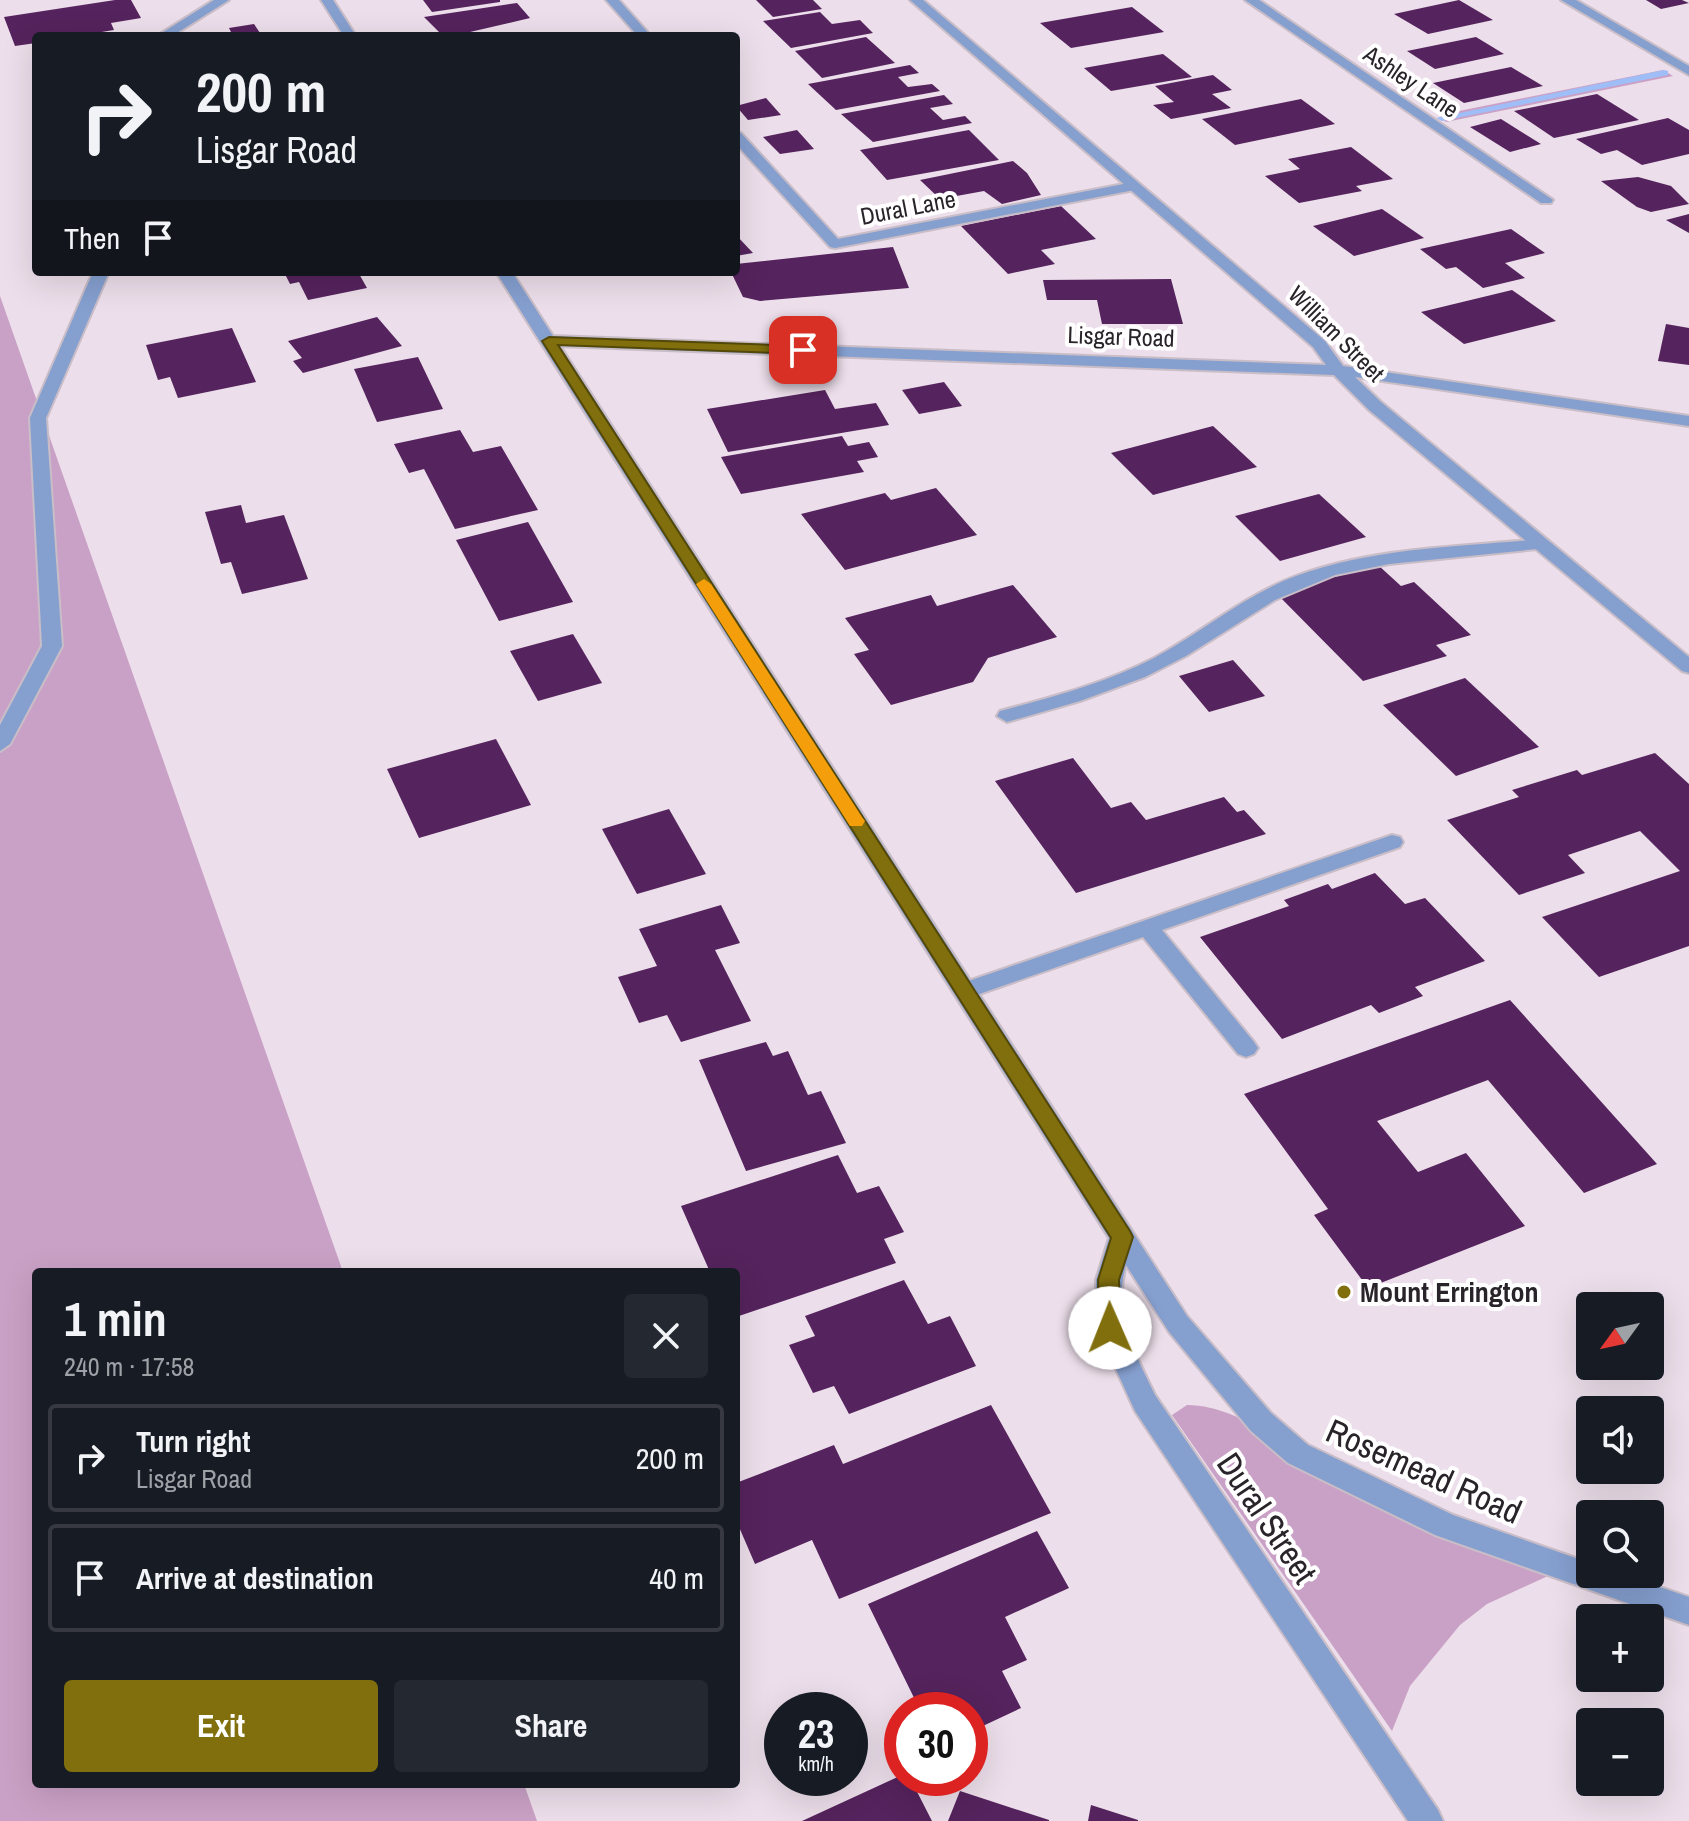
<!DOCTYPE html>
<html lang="en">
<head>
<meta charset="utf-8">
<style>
  :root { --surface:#171b24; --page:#242831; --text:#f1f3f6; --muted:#9ea1a6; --line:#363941; --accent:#816f0d }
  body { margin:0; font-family:"Archivo Narrow",sans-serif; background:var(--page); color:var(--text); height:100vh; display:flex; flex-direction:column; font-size:30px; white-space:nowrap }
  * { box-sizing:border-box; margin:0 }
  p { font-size:26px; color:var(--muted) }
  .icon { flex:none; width:44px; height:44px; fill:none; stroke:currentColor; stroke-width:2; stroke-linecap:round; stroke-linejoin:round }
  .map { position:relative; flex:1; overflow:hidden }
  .side { position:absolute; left:32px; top:1268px; width:708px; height:520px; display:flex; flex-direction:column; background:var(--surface); border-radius:8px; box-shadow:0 8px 32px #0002 }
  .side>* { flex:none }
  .banner { position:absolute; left:32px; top:32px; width:708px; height:244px; border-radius:8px; box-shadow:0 8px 32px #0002; background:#171b24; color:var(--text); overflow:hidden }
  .needle { width:52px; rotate:237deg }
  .tools { position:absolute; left:1576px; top:1292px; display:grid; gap:16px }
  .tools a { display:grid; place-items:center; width:88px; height:88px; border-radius:8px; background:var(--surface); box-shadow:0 8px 32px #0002; font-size:40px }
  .speed { position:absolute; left:764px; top:1692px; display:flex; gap:16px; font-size:40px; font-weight:700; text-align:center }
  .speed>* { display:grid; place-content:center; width:104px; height:104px; border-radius:50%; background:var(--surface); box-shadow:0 8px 32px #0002; line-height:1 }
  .speed small { font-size:20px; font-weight:400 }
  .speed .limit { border:12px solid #d22; background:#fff; color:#111 }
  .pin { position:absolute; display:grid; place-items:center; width:68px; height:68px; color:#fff; margin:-34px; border-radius:16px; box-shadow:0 4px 12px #0006 }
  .me { position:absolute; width:88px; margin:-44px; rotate:359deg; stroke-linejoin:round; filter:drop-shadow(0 0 6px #0008) }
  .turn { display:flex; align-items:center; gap:28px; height:168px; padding:0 32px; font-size:36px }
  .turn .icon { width:104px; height:104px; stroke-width:2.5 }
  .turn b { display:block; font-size:56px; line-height:68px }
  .then { display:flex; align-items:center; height:76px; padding:0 32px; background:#0003; gap:16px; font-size:30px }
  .round { display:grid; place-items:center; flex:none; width:84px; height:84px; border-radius:8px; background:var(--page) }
  .summary { display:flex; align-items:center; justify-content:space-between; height:136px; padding:0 32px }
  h1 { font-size:48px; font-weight:800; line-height:60px }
  .button { display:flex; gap:16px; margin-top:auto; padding:16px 32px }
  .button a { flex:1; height:92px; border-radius:8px; background:var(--accent); color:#fff; font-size:32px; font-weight:800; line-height:92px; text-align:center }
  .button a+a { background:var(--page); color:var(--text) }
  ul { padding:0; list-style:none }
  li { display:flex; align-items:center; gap:24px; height:108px; margin:0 16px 12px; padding:0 16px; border:4px solid var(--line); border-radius:8px }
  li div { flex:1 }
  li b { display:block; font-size:30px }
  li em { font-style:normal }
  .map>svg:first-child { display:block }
</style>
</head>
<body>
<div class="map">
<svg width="1689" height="1821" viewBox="0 0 1689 1821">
  <rect width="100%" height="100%" fill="#ecdeea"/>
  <!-- green -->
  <g fill="#caa1c6">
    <path d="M1663 70 1673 76 1446 122 1439 115Z"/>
    <path d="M0 296 343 1272H36V1784H524L537 1821H0Z"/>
    <path d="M1187 1405C1250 1406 1299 1462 1353 1490 1416 1522 1483 1547 1548 1576L1487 1604 1460 1625 1410 1686 1392 1731 1172 1415Z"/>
  </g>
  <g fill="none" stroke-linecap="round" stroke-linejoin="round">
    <!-- stream -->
    <path fill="#9fbdf7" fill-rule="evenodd" d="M1664 70 1668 71V75L1442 121 1436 118Z"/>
  </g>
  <!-- building -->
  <g fill="#55235d">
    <path d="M115 0H131L141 18 111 23 114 30 77 36H36V43L15 46 4 17Z"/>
    <path d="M423 0H500V2L432 12Z"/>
    <path d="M756 0H813L822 9 773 17Z"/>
    <path d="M1459 0 1493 20 1428 34 1394 14Z"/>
    <path d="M1646 0H1682L1689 3 1661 9Z"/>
    <path d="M517 3 530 18 470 32 443 36 424 17Z"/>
    <path d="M1132 7 1164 32 1071 48 1040 23Z"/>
    <path d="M820 12 832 24 860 20 873 33 791 48 763 21Z"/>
    <path d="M254 24 262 36H220L231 32 229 28Z"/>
    <path d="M866 37 895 63 822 78 795 51Z"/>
    <path d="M1476 37 1504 54 1435 69 1407 51Z"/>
    <path d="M1163 54 1192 77 1111 91 1084 68Z"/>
    <path d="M910 65 919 73 898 77 908 87 932 84 940 91 836 110 808 84Z"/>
    <path d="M1511 67 1543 86 1464 103 1433 83Z"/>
    <path d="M1213 75 1232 90 1212 94 1231 108 1171 119 1153 105 1174 102 1155 86Z"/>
    <path d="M1597 94 1639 120 1554 138 1514 111Z"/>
    <path d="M944 95 953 104 930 108 943 120 965 116 972 123 873 142 841 114Z"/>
    <path d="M766 98 781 115 748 120 736 106Z"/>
    <path d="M1301 99 1335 124 1235 145 1202 119Z"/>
    <path d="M1668 118 1689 130V154L1642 165 1617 150 1601 154 1576 139Z"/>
    <path d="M1501 119 1541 144 1510 152 1470 127Z"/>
    <path d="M797 130 814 149 780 154 763 137Z"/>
    <path d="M969 130 999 160 887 180 860 150Z"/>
    <path d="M1351 147 1393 179 1356 186 1362 191 1299 203 1265 176 1300 169 1288 159Z"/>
    <path d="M1013 161 1027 173 1041 195 1002 204 984 191 940 199 920 180Z"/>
    <path d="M1638 177 1671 186 1689 204 1651 212 1637 207 1601 181Z"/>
    <path d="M1061 206 1096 239 1041 250 1055 264 1008 274 961 226Z"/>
    <path d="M1382 209 1424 238 1354 256 1313 226Z"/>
    <path d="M1689 214V233L1666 220Z"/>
    <path d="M1511 229 1545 253 1505 263 1525 278 1483 288 1456 267 1446 269 1420 249Z"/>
    <path d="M736 235 753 253 736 256Z"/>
    <path d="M893 247 909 288 760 301 743 297 731 272H736V264Z"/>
    <path d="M284 272H358L367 288 308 300 299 282 290 284Z"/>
    <path d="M1171 279 1183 324H1102L1097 300H1047L1043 280Z"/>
    <path d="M1512 290 1556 321 1464 344 1421 312Z"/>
    <path d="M377 317 402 346 303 373 293 361 302 358 288 341Z"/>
    <path d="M1666 324 1689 328V365L1658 361Z"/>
    <path d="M232 328 256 382 178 398 170 377 158 380 146 345Z"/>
    <path d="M418 357 443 409 377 422 354 369Z"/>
    <path d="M944 382 962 406 919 414 902 390Z"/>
    <path d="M825 390 835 409 876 403 889 425 728 452 707 409Z"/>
    <path d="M1213 426 1257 467 1153 495 1111 453Z"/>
    <path d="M460 430 473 452 501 446 538 510 455 529 424 469 409 473 394 444Z"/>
    <path d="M842 436 848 446 869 442 878 457 857 461 864 472 741 494 721 457Z"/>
    <path d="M936 488 977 535 845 570 801 514 885 493 891 500Z"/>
    <path d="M1319 494 1366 537 1280 561 1235 516Z"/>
    <path d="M241 505 246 523 284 515 308 579 242 594 231 562 221 564 205 512Z"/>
    <path d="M528 522 573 602 499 621 456 540Z"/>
    <path d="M1378 565 1401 586 1414 582 1471 635 1436 645 1447 656 1363 681 1276 593Z"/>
    <path d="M1013 585 1057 637 988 658 973 682 891 705 854 654 869 650 845 618 931 595 937 606Z"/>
    <path d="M573 634 602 683 538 701 510 651Z"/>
    <path d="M1233 660 1265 696 1209 712 1179 676Z"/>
    <path d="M1465 678 1539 747 1456 776 1383 705Z"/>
    <path d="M496 739 531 805 419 838 387 769Z"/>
    <path d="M1655 753 1689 784V946L1599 977 1542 917 1680 871 1640 831 1568 855 1585 873 1519 895 1447 820 1519 797 1512 790 1577 770 1582 775Z"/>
    <path d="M1073 758 1111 808 1131 802 1146 820 1224 797 1237 812 1244 810 1266 834 1076 893 995 781Z"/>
    <path d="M669 809 706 874 637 894 602 829Z"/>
    <path d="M1375 873 1405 904 1425 898 1485 961 1415 987 1423 996 1379 1013 1371 1005 1282 1039 1200 937 1289 906 1284 900 1328 884 1332 889Z"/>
    <path d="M721 905 740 943 715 950 751 1021 681 1042 667 1015 639 1023 618 977 657 966 639 929Z"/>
    <path d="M1510 1000 1657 1164 1584 1193 1488 1080 1377 1121 1418 1172 1466 1153 1525 1226 1368 1288 1314 1215 1328 1209 1244 1094Z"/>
    <path d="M766 1042 773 1056 788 1051 808 1095 821 1091 846 1143 746 1171 699 1060Z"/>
    <path d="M838 1155 857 1193 879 1186 904 1232 884 1239 896 1263 736 1317V1272H710L681 1206Z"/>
    <path d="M904 1280 928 1324 950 1316 976 1366 849 1414 834 1386 813 1393 789 1345 815 1336 805 1316Z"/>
    <path d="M991 1405 1051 1513 839 1599 812 1540 755 1564 736 1520V1483L834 1445 843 1464Z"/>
    <path d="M1037 1531 1069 1588 1005 1617 1027 1660 1002 1671 1021 1708 970 1732V1710H920L868 1604Z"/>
    <path d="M902 1775V1778H910L932 1821H802Z"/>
    <path d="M960 1791 1049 1820V1821H948Z"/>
    <path d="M1091 1805 1138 1820V1821H1088Z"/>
  </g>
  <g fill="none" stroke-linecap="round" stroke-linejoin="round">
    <defs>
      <g id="service">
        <path d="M606 0H619L651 36H638Z"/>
        <path d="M1245 0H1259L1553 200 1551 203H1541Z"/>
        <path d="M736 132 741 133 838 239 1134 182 1141 186 1134 190 835 248 830 247 736 144Z"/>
        <path d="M1541 539 1550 544 1547 548 1389 564 1335 575 1275 600 1186 656 1145 677 1080 701 1007 722 997 716 1000 711C1052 697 1106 683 1154 658 1202 632 1245 595 1296 576 1375 547 1459 547 1541 539Z"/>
        <path d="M1392 835 1400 837 1403 842 1400 847 1162 930 1254 1042 1258 1048 1254 1054 1246 1057 1238 1054 1143 937 965 999 957 997 954 991 957 985Z"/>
      </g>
      <g id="minor">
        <path d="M214 0H229L172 36H157Z"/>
        <path d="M321 0H333L356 36H344Z"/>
        <path d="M910 0H923L1325 341 1343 366 1689 416V426L1355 377 1381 402 1689 657V673L1682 671 1369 410 1334 375 560 346 1187 1316 1271 1413 1308 1445 1453 1515 1590 1563V1574H1622L1689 1597V1625L1435 1535 1288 1463 1251 1431 1169 1332 1126 1265C1112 1315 1134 1351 1155 1395L1438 1810 1443 1821H1408L1135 1411 1097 1328 1096 1280 1109 1238 496 272H512L553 336 1326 365 1313 347Z"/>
        <path d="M1561 0H1576L1689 66V75Z"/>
        <path d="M93 272H109L46 418 62 646 10 744 0 751V725L42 646 30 418Z"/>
      </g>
    </defs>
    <!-- service casing -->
    <use href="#service" stroke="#c9bdc7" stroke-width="4"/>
    <!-- minor casing -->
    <use href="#minor" stroke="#c9bdc7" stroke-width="4"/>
    <!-- service -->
    <use href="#service" fill="#859fcf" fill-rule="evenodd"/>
    <!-- minor -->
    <use href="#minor" fill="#859fcf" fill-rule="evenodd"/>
  </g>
  <!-- route -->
  <path fill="#816f0d" stroke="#544808" stroke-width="2" d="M549 337 803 346 810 350 803 354 558 345 1130 1231 1133 1237 1119 1280 1121 1328 1117 1335 1110 1338 1102 1335 1099 1328 1098 1280 1111 1238 542 341Z"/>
  <!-- slow -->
  <path fill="#f59e0b" d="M704 579 711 584 862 817 865 821 862 826H850L696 584Z"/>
  <!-- markers -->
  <circle fill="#816f0d" stroke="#fff" stroke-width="3" cx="1344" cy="1292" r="8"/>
  <g text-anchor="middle" stroke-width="8" stroke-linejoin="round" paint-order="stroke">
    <!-- far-street labels -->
    <g font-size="24" fill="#292429" stroke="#fff">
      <text transform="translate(1411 82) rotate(34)" y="8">Ashley Lane</text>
      <text transform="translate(908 208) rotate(-11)" y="8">Dural Lane</text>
      <text transform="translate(1336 334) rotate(45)" y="8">William Street</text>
      <text transform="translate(1121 337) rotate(2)" y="8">Lisgar Road</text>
    </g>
    <!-- poi labels -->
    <g font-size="28" font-weight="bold" fill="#292429" stroke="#fff" text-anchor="start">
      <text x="1360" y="1302">Mount Errington</text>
    </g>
    <!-- near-street labels -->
    <g font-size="34" fill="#292429" stroke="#fff">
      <text transform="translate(1424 1471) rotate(24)" y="12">Rosemead Road</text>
      <text transform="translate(1267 1518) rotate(56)" y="12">Dural Street</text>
    </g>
  </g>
</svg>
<div class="tools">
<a><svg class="needle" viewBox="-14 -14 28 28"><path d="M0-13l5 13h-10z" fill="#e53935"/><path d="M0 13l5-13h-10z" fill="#9ea1a6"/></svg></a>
<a><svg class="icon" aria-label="sound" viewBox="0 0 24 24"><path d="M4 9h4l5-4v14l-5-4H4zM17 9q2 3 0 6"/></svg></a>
<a><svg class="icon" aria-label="search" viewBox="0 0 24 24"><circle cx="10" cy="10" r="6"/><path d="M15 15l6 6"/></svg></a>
<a>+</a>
<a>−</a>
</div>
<div class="speed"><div>23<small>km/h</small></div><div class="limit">30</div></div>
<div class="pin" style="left:803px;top:350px;background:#d93025"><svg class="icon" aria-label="arrive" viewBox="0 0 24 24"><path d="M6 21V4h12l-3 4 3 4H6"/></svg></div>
<svg class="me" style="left:1110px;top:1328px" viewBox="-20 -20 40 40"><circle r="19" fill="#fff"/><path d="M0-13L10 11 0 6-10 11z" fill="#816f0d"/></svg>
<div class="banner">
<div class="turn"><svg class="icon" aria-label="right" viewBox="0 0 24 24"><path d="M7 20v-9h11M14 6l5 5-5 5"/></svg><div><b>200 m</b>Lisgar Road</div></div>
<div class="then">Then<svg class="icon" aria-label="arrive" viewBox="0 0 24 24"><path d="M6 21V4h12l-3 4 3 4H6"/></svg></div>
</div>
<section class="side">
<div class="summary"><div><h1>1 min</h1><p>240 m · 17:58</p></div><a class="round"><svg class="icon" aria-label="close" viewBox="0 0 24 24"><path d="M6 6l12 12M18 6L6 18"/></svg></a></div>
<ul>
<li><svg class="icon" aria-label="right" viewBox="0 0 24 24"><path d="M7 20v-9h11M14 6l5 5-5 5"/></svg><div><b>Turn right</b><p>Lisgar Road</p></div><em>200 m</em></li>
<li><svg class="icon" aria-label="arrive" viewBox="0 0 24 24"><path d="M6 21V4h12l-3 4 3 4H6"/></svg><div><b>Arrive at destination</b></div><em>40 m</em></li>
</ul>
<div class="button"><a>Exit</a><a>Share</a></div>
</section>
</div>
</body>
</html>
